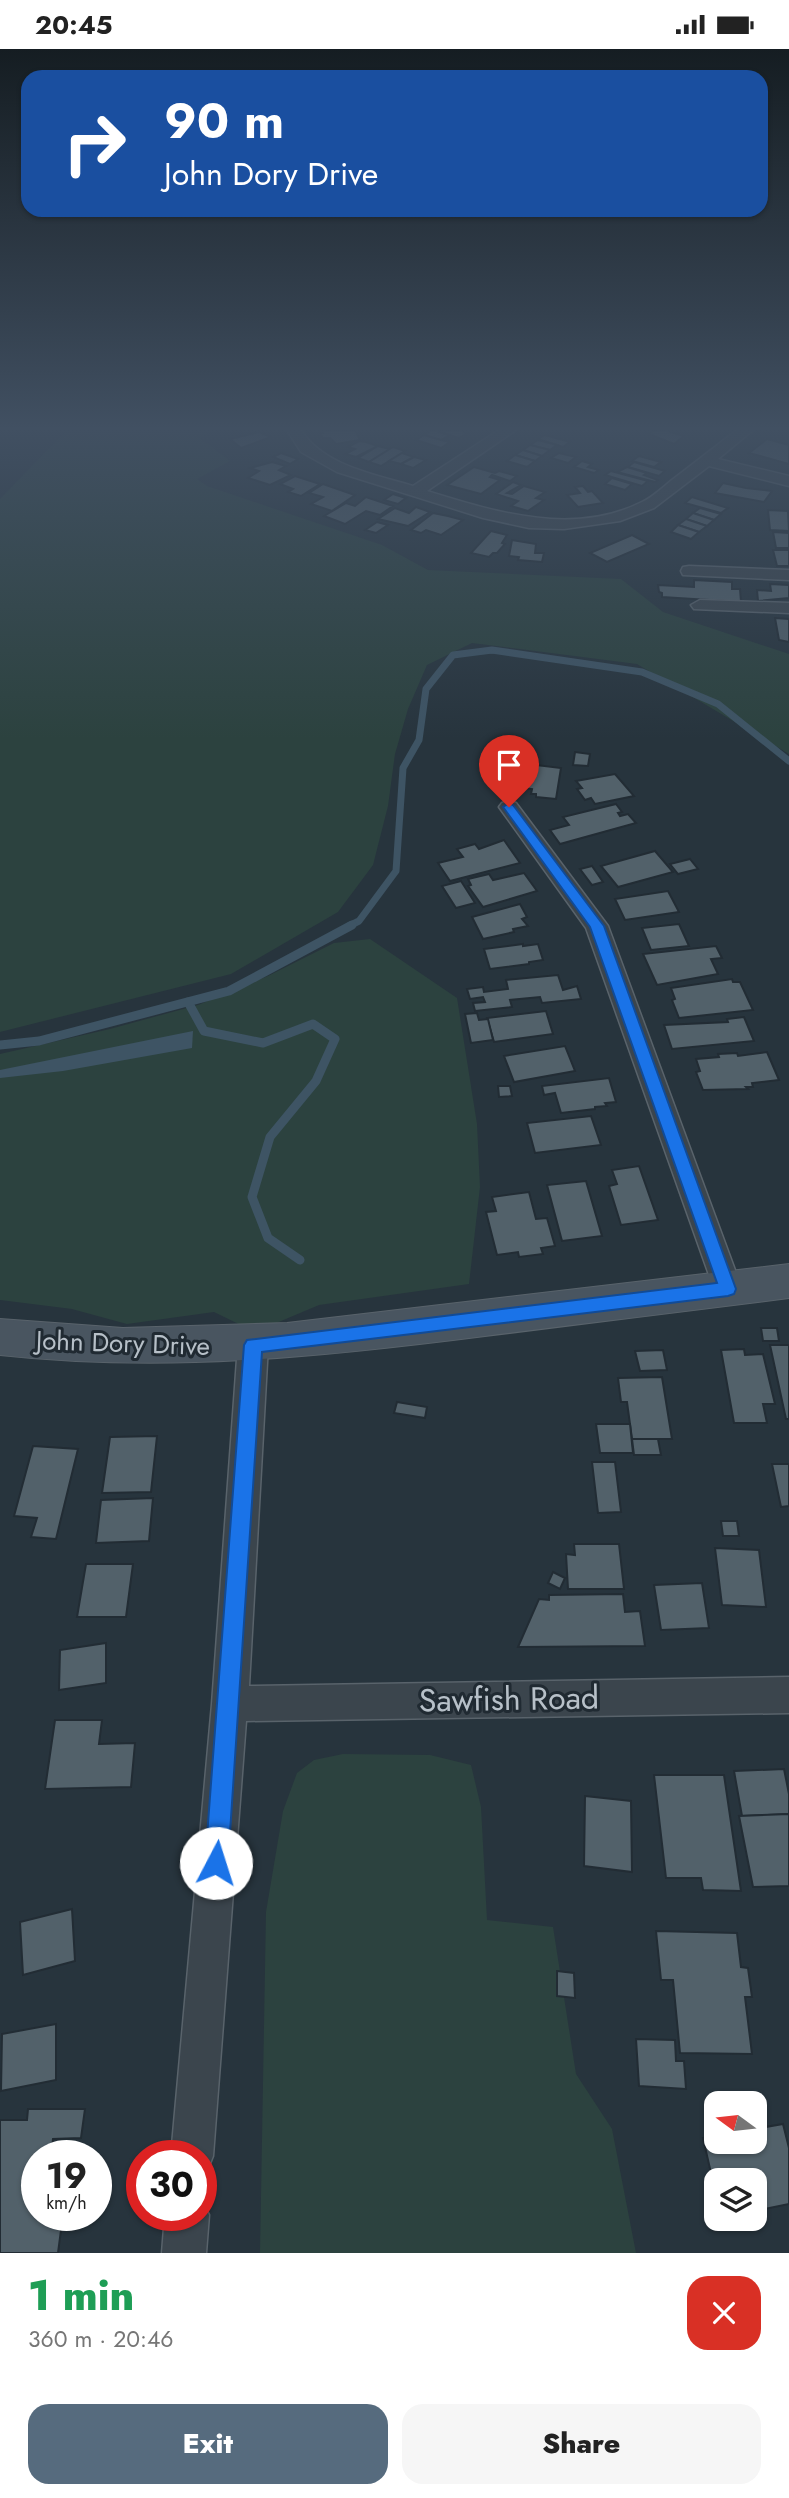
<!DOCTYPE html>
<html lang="en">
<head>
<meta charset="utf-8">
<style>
  :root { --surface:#fff; --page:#f6f6f6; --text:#222; --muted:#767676; --accent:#566b7e }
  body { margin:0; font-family:Jost,sans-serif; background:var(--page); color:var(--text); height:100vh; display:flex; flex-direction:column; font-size:26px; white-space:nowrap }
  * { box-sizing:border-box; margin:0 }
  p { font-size:23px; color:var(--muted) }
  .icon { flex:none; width:38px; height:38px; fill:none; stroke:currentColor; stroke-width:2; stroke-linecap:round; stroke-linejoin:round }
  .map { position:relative; height:2204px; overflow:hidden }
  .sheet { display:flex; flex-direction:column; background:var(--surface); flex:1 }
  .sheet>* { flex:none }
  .hud { position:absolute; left:21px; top:21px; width:747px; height:147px; border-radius:21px; box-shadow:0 2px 5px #0004; background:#1a4fa0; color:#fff; overflow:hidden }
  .needle { width:46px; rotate:285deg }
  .fabs { position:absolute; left:704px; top:2042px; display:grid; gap:14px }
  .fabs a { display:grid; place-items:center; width:63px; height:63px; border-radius:14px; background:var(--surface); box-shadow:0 2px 5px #0004; font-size:35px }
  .speed { position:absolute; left:21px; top:2091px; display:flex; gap:14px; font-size:35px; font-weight:700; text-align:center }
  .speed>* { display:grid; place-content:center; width:91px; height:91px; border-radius:50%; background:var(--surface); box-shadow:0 2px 5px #0004; line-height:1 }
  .speed small { font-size:18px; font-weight:400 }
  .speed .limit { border:10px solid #d22; background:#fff; color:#111 }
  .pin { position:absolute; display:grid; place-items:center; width:60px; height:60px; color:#fff; margin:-72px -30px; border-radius:50% 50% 50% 0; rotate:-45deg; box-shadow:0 0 7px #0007 }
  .pin .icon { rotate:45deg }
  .me { position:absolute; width:77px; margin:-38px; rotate:5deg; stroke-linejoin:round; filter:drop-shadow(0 0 5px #0008) }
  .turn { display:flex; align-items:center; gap:24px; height:147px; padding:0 28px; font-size:32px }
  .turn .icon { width:91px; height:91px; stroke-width:2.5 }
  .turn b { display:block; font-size:49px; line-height:60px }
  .round { display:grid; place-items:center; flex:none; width:74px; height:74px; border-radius:21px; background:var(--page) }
  .head { display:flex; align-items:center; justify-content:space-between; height:119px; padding:0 28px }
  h1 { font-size:42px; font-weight:800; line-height:52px; color:#1e9e55 }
  .cta { display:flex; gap:14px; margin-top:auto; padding:14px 28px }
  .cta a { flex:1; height:80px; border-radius:21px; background:var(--accent); color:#fff; font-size:28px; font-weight:800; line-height:80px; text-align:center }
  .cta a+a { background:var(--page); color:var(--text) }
  .status { display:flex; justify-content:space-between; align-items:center; height:49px; padding:0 35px; background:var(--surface); direction:ltr }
  .status svg { height:19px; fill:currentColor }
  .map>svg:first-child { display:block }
</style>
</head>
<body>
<div class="status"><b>20:45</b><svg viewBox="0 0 49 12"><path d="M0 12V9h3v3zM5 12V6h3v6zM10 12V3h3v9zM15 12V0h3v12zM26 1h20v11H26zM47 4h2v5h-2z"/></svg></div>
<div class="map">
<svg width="789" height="2204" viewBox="0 0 789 2204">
  <rect width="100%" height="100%" fill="#27343d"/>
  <!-- green -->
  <g fill="#2c423f">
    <path d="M67 381H213L200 389 230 412 197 430 207 437 382 496 428 521 621 530 663 563 789 605V705L637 615 472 594 427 616 408 660 395 705 388 757 373 816 338 863 231 925 0 983V450Z"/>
    <path d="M370 890 457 949 477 1075 480 1138 469 1235 319 1256 255 1283 214 1263 127 1275 72 1260 0 1251V1005L110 980 198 956 268 927 334 894Z"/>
    <path d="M343 1705 430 1706 471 1716 481 1758 487 1871 553 1878 576 2025 612 2080 636 2204H260L266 1863 283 1762 297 1724 314 1711Z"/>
  </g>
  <!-- water -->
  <path fill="#3e5464" d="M193 982 192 999 63 1022 0 1029V1021Z"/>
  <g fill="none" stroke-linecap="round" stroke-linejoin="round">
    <!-- stream-far2 -->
    <path stroke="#3e5464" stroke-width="5" d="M487 602H497"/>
    <!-- stream-far1 -->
    <path stroke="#3e5464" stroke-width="7" d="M349 877 359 872 396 822 403 719 419 691 426 640 453 606 492 601 642 623 718 655 789 712"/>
    <!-- stream -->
    <g stroke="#3e5464" stroke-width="9">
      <path d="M188 953 204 982 263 994 313 975 335 990 316 1032 270 1088 252 1148 268 1189 300 1211"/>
      <path d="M0 996 39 992 229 942 352 876"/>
    </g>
  </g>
  <!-- building -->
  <g fill="#52616a" stroke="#222c34" stroke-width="2">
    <path d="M322 381H355L360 391 336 395 330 389H323L320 384H323Z"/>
    <path d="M431 381H434L450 386 441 391 424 386Z"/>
    <path d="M434 381H459L467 384 459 389Z"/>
    <path d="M654 381H664L684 387 674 395 649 385Z"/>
    <path d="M259 383 271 388 241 399 230 390Z"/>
    <path d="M424 386 441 391 450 393 441 399 416 391Z"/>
    <path d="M545 386 570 393 563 398 538 390Z"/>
    <path d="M767 390 789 396V415L749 404Z"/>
    <path d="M538 391 557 396 550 401 530 396Z"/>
    <path d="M359 392 366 393 378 397 356 408 345 405 355 400 348 398Z"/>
    <path d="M530 396 550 401 542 407 523 401Z"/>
    <path d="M378 397 390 400 369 413 358 409Z"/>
    <path d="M393 398 405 402 381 417 369 413Z"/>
    <path d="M523 401 542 407 535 412 515 406Z"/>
    <path d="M281 404 298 410 290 415 273 408Z"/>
    <path d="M402 404 414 408 401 415 389 412Z"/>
    <path d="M559 404 576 408 568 414 551 409Z"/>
    <path d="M515 406 535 412 527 418 507 412Z"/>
    <path d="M639 407 661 413 654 418 632 412Z"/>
    <path d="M414 408 426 411 413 419 401 415Z"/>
    <path d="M582 412 592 415 588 418 599 421 594 424 574 418Z"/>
    <path d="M272 413 286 417 279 421 291 426 270 436 248 429 259 422 250 419Z"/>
    <path d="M634 413 665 422 659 427 628 418Z"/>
    <path d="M474 418 495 424 499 422 517 427 510 432 492 426 490 428 500 431 481 445 447 436Z"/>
    <path d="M627 418 647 424 644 426 658 431 655 433 617 423Z"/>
    <path d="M611 422 648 432 642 437 605 426Z"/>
    <path d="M295 427 320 435 301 447 288 443 293 440 280 435Z"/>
    <path d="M612 429 632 435 625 441 605 435Z"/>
    <path d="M513 433 521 436 507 444 512 445 524 437 545 443 536 449 544 451 528 462 511 457 518 452 496 445Z"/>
    <path d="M723 434 746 439 772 442 764 453 715 444Z"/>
    <path d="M323 435 349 444 355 446 332 462 311 455 323 448 309 444Z"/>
    <path d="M583 437 588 443 592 442 603 454 578 458 567 446 580 444 575 438Z"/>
    <path d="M393 445 406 449 398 455 384 451Z"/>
    <path d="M366 448 393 457 380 466 366 462 345 475 324 467 346 454 355 457Z"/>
    <path d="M692 448 728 459 721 464 685 454Z"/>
    <path d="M416 458 430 463 408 477 378 470 395 459 409 464Z"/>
    <path d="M700 459 721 465 714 471 693 464Z"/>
    <path d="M768 461 788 462 789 482 770 481Z"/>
    <path d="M433 464 448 467 463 471 441 486 426 481 421 484 411 481Z"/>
    <path d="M693 464 714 471 707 477 686 470Z"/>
    <path d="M686 470 707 477 699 483 678 476Z"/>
    <path d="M377 473 388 476 376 484 365 481Z"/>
    <path d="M678 476 699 483 691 490 671 483Z"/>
    <path d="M491 482 507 486 502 494 505 495 497 504H493L489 508 471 504Z"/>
    <path d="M773 483 789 484V499H776Z"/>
    <path d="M632 486 649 495 607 513 590 504Z"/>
    <path d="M512 491 536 495 535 504H544L542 513 518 511 519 508 509 507Z"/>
    <path d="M773 501H789V517H777Z"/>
    <path d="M694 531 732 533V540H740L741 553 662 548V544L659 543 658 536 694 538Z"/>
    <path d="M770 535 789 536V549L758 552 757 541 771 542Z"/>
    <path d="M775 569 789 570V593L779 591Z"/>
    <path d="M575 703 590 705 588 717 573 716Z"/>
    <path d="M528 715 561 719 556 750 536 748V745H531L532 740 523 739Z"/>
    <path d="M615 725 634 747 595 755 591 749 585 751 577 740 582 739 576 732Z"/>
    <path d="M616 755 622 763 618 764 620 767 628 765 636 774 560 795 550 781 569 776 563 768Z"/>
    <path d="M504 791 520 814 450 832 438 814 463 808 457 800 475 795 479 800Z"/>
    <path d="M655 802 673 823 618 838 601 817Z"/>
    <path d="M690 810 698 820 678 825 670 815Z"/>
    <path d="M592 817 603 833 592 836 580 820Z"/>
    <path d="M524 824 537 842 483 858 468 837 471 836 468 830 489 825 493 831Z"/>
    <path d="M461 832 475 854 456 859 442 837Z"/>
    <path d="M668 842 679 863 625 871 615 850Z"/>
    <path d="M520 855 527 868 522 870 528 877 513 880 514 883 483 890 472 868Z"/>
    <path d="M679 875 689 897 651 901 642 879Z"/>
    <path d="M523 895V897L538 895 543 911 529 913V915L490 920 484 900Z"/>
    <path d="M716 897 722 909 711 910 718 925 657 936 643 905Z"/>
    <path d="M558 926 563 941 577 937 581 950 542 954 540 948 510 951 512 958 475 962 473 954 485 953 483 948 470 950 467 940 483 938 484 943 508 940 506 931Z"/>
    <path d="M732 930 733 933H740L753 961 679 969 672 951 675 950 671 939Z"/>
    <path d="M546 962 553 985 494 993 487 969Z"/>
    <path d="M477 964 479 971 488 970 493 991 471 994 465 965Z"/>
    <path d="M744 968 754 992 672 1000 664 976 728 973 727 970Z"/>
    <path d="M565 997 575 1022 514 1033 504 1007Z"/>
    <path d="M767 1003 779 1031 752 1034 753 1038H746L748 1040 703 1041 696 1023 700 1022 696 1010 719 1008 718 1005 737 1004 738 1007Z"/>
    <path d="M609 1029 616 1053 605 1054 607 1057 595 1058V1060L561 1064 555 1044 544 1046 542 1037Z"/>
    <path d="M498 1037H510L512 1047 499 1048Z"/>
    <path d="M591 1067 601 1096 535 1104 527 1074Z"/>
    <path d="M639 1117 658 1171 621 1176 609 1137 617 1135 612 1121Z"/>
    <path d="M586 1132 602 1187 562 1192 547 1136Z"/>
    <path d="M529 1143 536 1170 547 1169 555 1197 541 1199 543 1205 519 1208 518 1203 497 1206 486 1163 496 1162 492 1148Z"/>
    <path d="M761 1279H777L779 1292H763Z"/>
    <path d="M770 1296H789V1370H786Z"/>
    <path d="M744 1300 745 1306 763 1305 775 1355H763L767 1374H734L721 1301Z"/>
    <path d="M663 1301 667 1321 640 1322 635 1302Z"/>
    <path d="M662 1328 672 1390H632L627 1353H621L618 1329Z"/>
    <path d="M397 1353 427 1358 425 1369 394 1364Z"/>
    <path d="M596 1375H630L633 1404H600Z"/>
    <path d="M157 1387 151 1443 102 1444 110 1388Z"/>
    <path d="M632 1390H658L661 1406H634Z"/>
    <path d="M33 1397 78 1400 56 1490 31 1488 37 1469 14 1467Z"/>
    <path d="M592 1413H615L621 1463 598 1464Z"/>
    <path d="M772 1415H789V1457L781 1458Z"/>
    <path d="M153 1449 149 1492 96 1494 101 1451Z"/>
    <path d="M721 1472H737L739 1487H723Z"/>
    <path d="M574 1495H619L624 1540H568L566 1505 575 1506Z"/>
    <path d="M715 1499 759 1501 766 1558 722 1556Z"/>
    <path d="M86 1515H133L126 1568H77Z"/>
    <path d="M553 1523 565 1529 560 1540 548 1534Z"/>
    <path d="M702 1534 709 1579 661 1581 654 1536Z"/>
    <path d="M623 1545 625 1563 640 1562 645 1597 518 1598 539 1550 549 1551V1546Z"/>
    <path d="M106 1594V1634L59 1641 60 1601Z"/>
    <path d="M55 1671H102L99 1695 135 1694 131 1738 45 1740Z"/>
    <path d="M784 1720 789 1745V1765L742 1767 734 1722Z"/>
    <path d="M654 1726H724L741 1842 703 1841 701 1829H666Z"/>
    <path d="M585 1747 631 1752 632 1823 584 1817Z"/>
    <path d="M789 1765V1837L753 1838 739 1767Z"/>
    <path d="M72 1860 75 1912 23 1926 20 1873Z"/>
    <path d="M656 1882 737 1884 741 1918 748 1919 752 1948H745L752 2005 680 2004 673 1931H661Z"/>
    <path d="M557 1922 574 1924 575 1949 557 1947Z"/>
    <path d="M56 1975V2031L1 2042 2 1985Z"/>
    <path d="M636 1990 675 1991 676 2012H684L686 2040 639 2037Z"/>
    <path d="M28 2060H85L81 2089 53 2090 51 2107H37V2166H63L58 2204H0V2071H27Z"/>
    <path d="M783 2075 789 2099V2155L754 2162V2132H716V2146L703 2089 716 2087V2093H754V2080Z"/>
  </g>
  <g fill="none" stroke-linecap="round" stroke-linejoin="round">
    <defs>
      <g id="street">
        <path d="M287 381H301C324 417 374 425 413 437L499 381H516L427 442C496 463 573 488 642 453 653 448 663 438 672 431 694 414 715 398 737 381H753L718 410 789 427V437L709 417 654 459 620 472 564 480 529 479 483 469 337 423 301 403Z"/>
        <path d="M689 517 789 521V531L683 526 681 522 683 518Z"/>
        <path d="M700 551 789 554V564L694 560 691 556Z"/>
        <path d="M509 752 516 754 608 877 742 1240 738 1249 728 1252 718 1249 714 1240 586 879 499 758 502 754Z"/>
        <path d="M253 1283 263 1287 268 1296 249 1637 789 1628V1664L246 1672 213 2107 207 2122 201 2125V2107H171L212 1655 238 1296 243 1287Z"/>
        <path d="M201 2150 209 2166 206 2204H162L165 2166H201Z"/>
      </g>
      <path id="secondary" d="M789 1215V1249C688 1262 586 1274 485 1287 321 1308 165 1324 0 1306V1270L123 1279 287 1274Z"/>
    </defs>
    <!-- street casing -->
    <use href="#street" stroke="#59636b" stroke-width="3"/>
    <!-- secondary casing -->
    <use href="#secondary" stroke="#59636b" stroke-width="2"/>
    <!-- street -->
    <use href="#street" fill="#3b454d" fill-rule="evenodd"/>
    <!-- secondary -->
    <use href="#secondary" fill="#495560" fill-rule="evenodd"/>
  </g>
  <!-- sky -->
  <linearGradient id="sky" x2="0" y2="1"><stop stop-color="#151d22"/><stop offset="0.55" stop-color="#415062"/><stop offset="1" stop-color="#415062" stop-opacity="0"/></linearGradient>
  <rect width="789" height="690" fill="url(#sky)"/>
  <!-- route -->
  <path fill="#1a73e8" stroke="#114b97" stroke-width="2" d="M509 754 513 756 604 877 736 1240 734 1245 728 1247 262 1303 228 1814 225 1822 216 1826 208 1822 205 1814 244 1296 247 1291 717 1234 590 878 503 758Z"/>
  <g text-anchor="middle" stroke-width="6" stroke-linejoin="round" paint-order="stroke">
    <!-- street labels -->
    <g font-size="26" fill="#b7c0c8" stroke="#202a32">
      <text transform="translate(123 1294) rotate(2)" y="9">John Dory Drive</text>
    </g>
    <!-- near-street labels -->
    <g font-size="32" fill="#b7c0c8" stroke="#202a32">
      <text transform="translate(509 1650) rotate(-1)" y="11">Sawfish Road</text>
    </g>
  </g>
</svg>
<div class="fabs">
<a><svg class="needle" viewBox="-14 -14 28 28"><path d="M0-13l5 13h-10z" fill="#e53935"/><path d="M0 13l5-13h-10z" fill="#767676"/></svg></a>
<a><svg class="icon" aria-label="layers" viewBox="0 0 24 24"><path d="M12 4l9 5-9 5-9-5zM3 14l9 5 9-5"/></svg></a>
</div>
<div class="speed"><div>19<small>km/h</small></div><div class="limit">30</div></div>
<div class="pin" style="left:509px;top:758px;background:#d93025"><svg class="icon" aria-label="arrive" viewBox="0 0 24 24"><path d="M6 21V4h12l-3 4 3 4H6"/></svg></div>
<svg class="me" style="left:216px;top:1814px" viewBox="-20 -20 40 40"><circle r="19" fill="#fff"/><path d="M0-13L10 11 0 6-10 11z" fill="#1a73e8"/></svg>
<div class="hud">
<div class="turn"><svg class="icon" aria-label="right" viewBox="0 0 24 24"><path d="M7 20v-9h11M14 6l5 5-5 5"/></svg><div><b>90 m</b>John Dory Drive</div></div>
</div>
</div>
<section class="sheet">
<div class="head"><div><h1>1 min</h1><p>360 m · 20:46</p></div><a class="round" style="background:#d93025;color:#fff"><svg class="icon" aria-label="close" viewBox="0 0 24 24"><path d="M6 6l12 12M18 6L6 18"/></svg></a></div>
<div class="cta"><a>Exit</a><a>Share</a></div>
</section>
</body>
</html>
